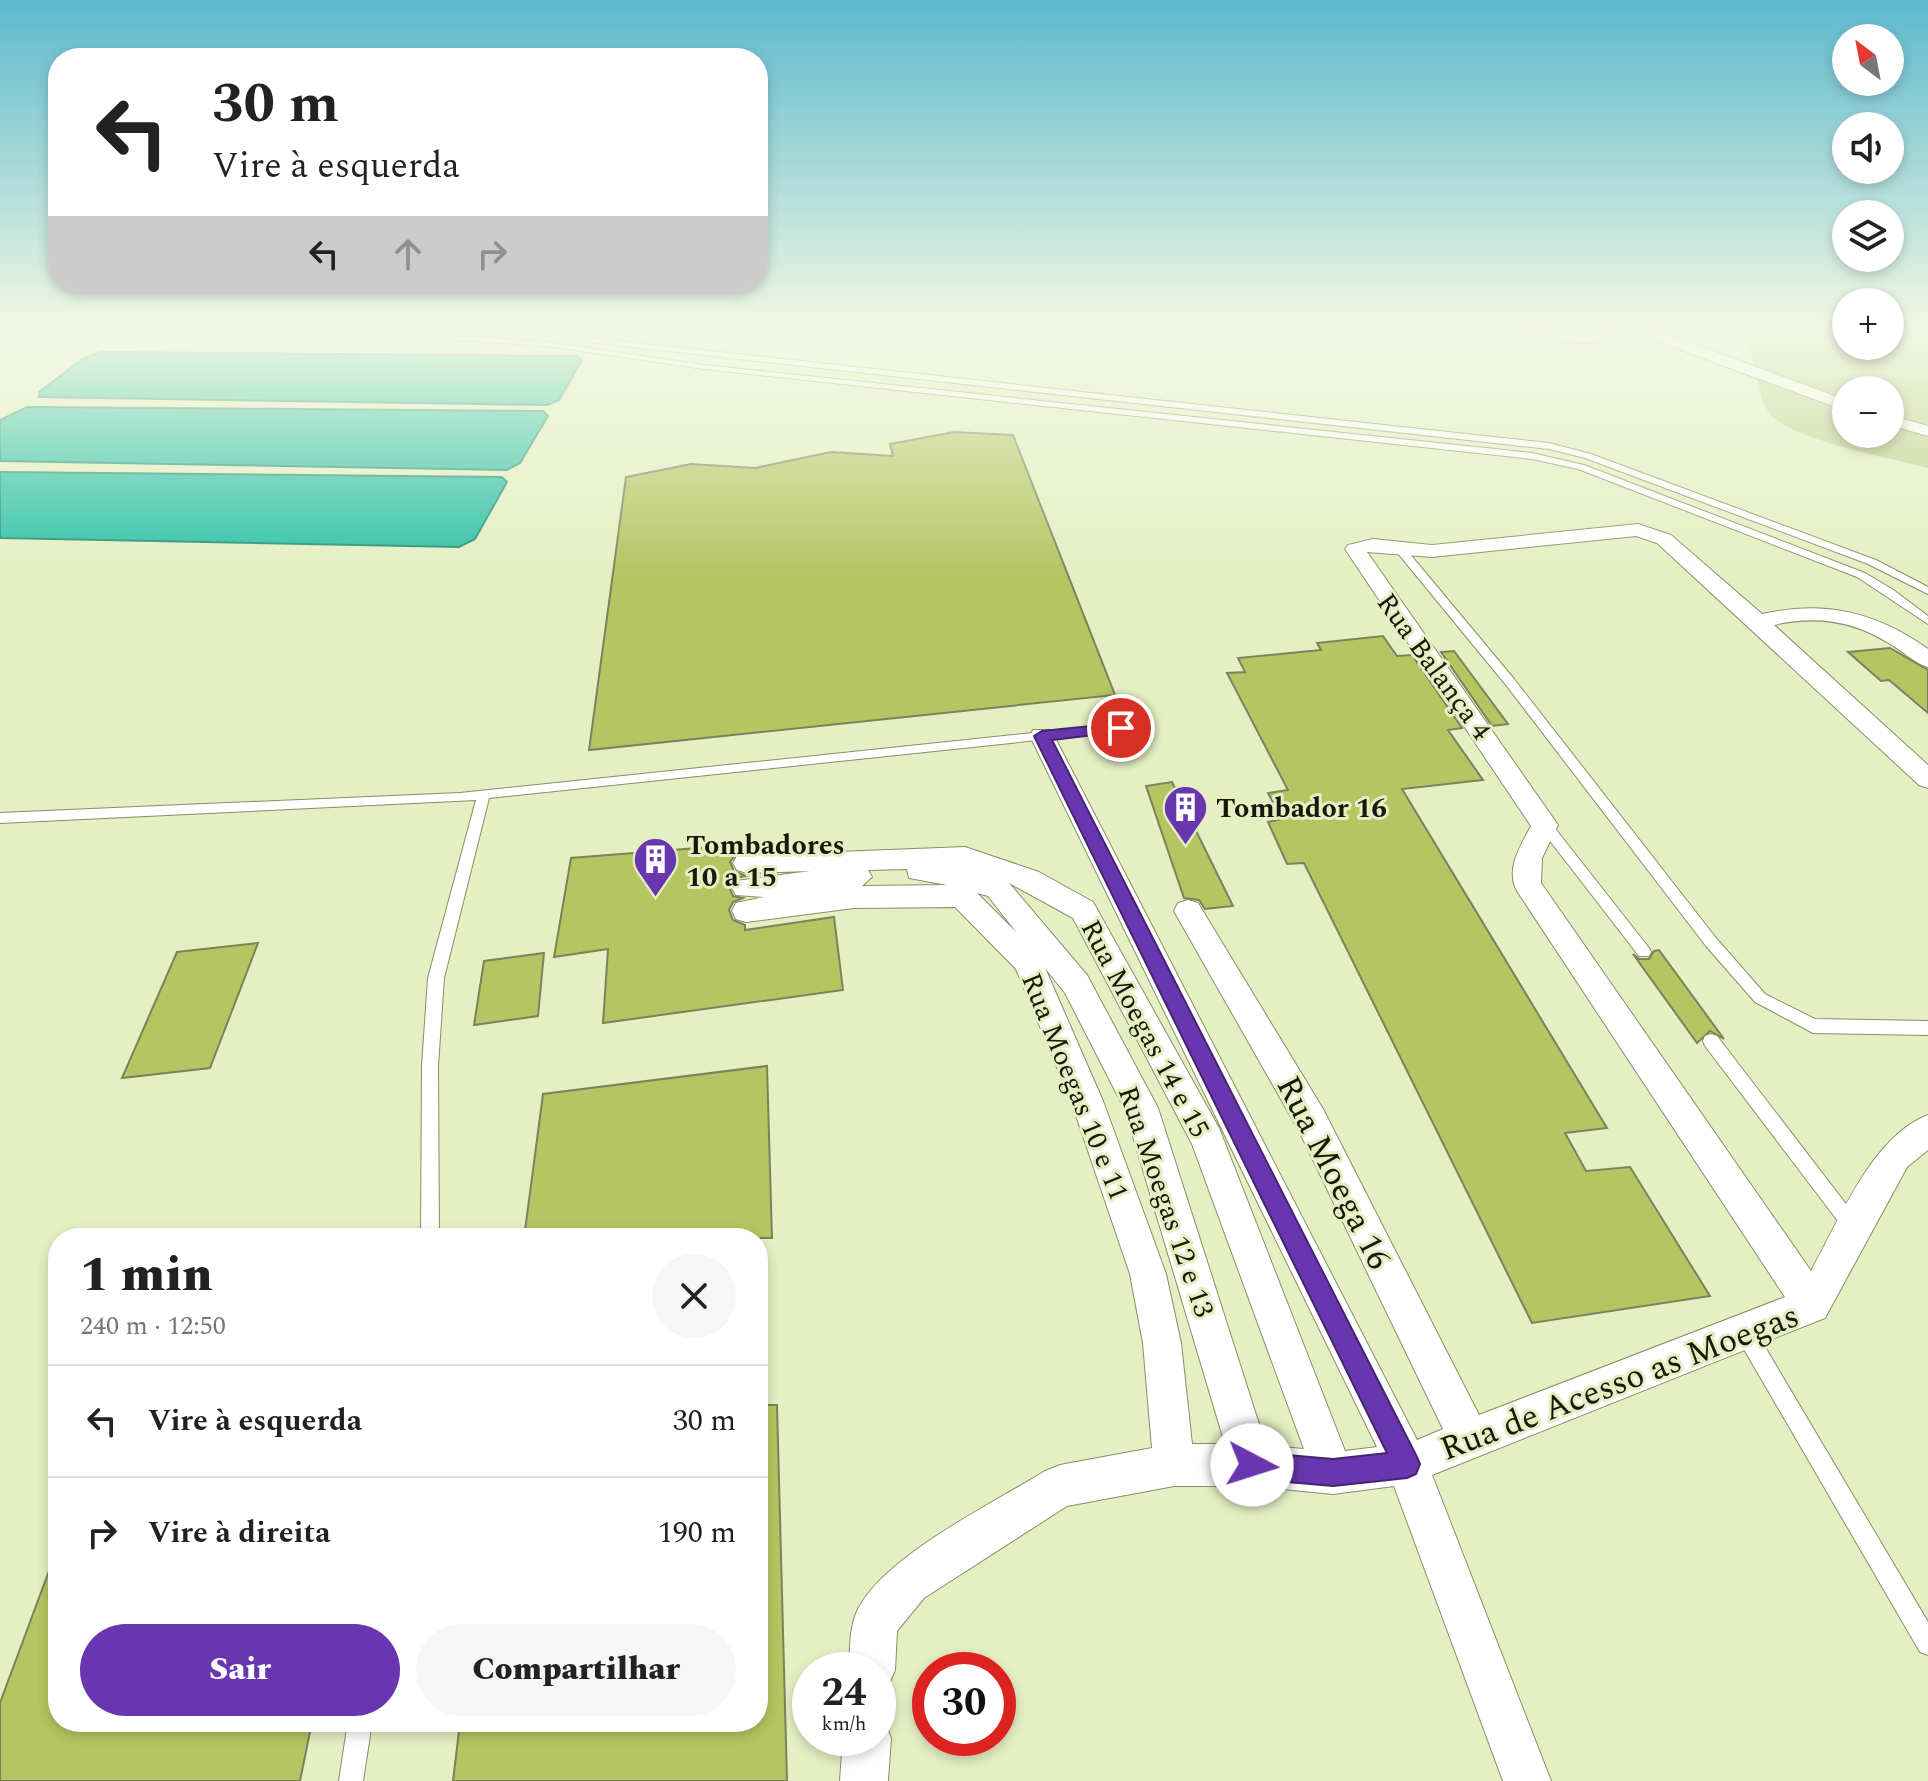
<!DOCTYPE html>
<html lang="pt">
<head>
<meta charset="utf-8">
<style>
  :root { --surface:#fff; --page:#f6f6f6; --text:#222; --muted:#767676; --line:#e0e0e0; --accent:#6837af }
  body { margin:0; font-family:Spectral,serif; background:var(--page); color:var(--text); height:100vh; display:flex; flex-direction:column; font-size:30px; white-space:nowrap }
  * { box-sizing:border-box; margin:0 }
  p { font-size:26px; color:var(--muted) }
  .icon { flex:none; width:44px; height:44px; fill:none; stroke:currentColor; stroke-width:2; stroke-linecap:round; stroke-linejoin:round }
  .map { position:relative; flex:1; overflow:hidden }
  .sheet { position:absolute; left:48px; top:1228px; width:720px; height:504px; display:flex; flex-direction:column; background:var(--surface); border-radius:32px; box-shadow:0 4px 12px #0003 }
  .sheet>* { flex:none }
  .guide { position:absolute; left:48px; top:48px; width:720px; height:244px; border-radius:32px; box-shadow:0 4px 12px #0003; background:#fff; color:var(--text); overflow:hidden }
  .needle { width:52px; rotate:328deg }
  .controls { position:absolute; left:1832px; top:24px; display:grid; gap:16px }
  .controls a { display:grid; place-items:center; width:72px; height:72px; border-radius:50%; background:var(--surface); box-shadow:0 4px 12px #0003; font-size:40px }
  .speed { position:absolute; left:792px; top:1652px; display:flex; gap:16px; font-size:40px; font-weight:700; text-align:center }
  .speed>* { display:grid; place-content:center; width:104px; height:104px; border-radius:50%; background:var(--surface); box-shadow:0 4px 12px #0003; line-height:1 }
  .speed small { font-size:20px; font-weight:400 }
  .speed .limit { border:12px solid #d22; background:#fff; color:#111 }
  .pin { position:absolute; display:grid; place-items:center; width:68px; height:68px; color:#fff; margin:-34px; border:4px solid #fff; border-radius:50%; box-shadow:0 2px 8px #0007 }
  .me { position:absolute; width:88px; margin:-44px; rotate:95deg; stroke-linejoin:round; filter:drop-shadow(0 0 6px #0008) }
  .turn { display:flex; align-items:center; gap:28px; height:168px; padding:0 32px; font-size:36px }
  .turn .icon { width:104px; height:104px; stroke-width:2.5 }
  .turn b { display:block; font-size:56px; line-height:68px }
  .lanes { display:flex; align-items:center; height:76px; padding:0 32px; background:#0003; justify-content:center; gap:40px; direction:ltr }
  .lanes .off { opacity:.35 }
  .round { display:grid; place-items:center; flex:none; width:84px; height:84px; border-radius:42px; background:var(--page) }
  .head { display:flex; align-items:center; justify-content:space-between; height:136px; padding:0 32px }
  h1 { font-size:48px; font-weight:800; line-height:60px }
  .cta { display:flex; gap:16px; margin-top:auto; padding:16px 32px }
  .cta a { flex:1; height:92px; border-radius:48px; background:var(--accent); color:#fff; font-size:32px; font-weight:800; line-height:92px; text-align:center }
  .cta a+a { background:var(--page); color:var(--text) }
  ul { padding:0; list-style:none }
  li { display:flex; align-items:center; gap:24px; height:112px; padding:0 32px; border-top:2px solid var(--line) }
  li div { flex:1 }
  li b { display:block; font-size:30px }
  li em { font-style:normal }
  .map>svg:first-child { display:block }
</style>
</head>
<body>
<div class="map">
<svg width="1928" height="1781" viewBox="0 0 1928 1781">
  <rect width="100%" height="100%" fill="#e5efc3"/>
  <!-- green -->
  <path fill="#c1ce8c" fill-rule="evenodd" d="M1737 328H1846V346H1890V328H1928V468C1894 459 1789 439 1770 414 1752 390 1762 354 1737 328ZM1846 390H1890V434H1846Z"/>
  <!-- water -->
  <g fill="#2ac1a6" stroke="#248f77" stroke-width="2">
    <path d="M101 352 577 356 582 360 559 400 547 405 39 397V392L84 358Z"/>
    <path d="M27 407 543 411 548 416 520 463 507 470 0 461V420Z"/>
    <path d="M0 472 502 477 507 482 475 539 459 547 0 538Z"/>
  </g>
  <!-- building -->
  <g fill="#b4c562" stroke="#7b835c" stroke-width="2">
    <path d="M954 432 1013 435 1115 695 589 750 626 477 691 464 755 468 831 452 893 456 890 444Z"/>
    <path d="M1383 636 1397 656 1412 655 1462 728 1448 730 1483 780 1402 789 1607 1128 1565 1133 1586 1171 1630 1167 1710 1296 1532 1323 1304 863 1287 864 1268 822 1282 819 1268 793 1288 790 1227 673 1245 672 1238 658 1321 650 1317 643Z"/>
    <path d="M1890 648 1928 670V713L1889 680 1881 681 1848 652Z"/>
    <path d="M1454 651 1508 724 1492 726 1441 652Z"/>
    <path d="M1172 782 1233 906 1205 909 1199 900 1184 898 1146 786Z"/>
    <path d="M747 844V853H737L730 862 734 871 746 876 736 878 729 887 733 896 743 898 733 902 729 910 733 920 745 925V930L834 917 843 990 603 1023 608 949 554 957 571 858Z"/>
    <path d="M258 943 210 1068 122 1078 177 952Z"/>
    <path d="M1659 950 1724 1039 1710 1031 1697 1043 1633 954 1639 959H1649L1654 951Z"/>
    <path d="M544 953 538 1016 474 1025 484 961Z"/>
    <path d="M767 1066 772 1238H524L543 1094Z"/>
    <path d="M758 1405H777L787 1781H453L460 1722H758Z"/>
    <path d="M56 1552 58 1722H312L300 1781H0V1703Z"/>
  </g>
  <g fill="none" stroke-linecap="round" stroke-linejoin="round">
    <defs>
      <g id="service">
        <path d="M297 328H331L547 342 704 365 1532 453 1584 465 1865 573 1892 589 1928 616V624L1857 577 1578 469 1532 459 704 369 547 346 301 330Z"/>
        <path d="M590 338 1549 443 1591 454 1876 560 1928 587V594L1868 564 1585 458 1549 449 587 342V338Z"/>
        <path d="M1400 546 1404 547 1514 679 1716 938 1765 994 1815 1019 1928 1021V1035L1813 1033 1755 1002 1706 946 1506 685 1396 551V547Z"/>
        <path d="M1148 721 1154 725 1152 728 489 798 444 978 438 1066 439 1238H421L422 1066 428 978 476 800 0 823V813L460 793Z"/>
        <path d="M1545 820 1550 822 1649 948 1651 952 1649 956H1639L1540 828 1538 825 1540 822Z"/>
        <path d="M1711 1034 1717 1036 1859 1221 1862 1227 1859 1233 1853 1236 1847 1233 1705 1046 1703 1041 1705 1036Z"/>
        <path d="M1745 1322 1752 1325 1928 1622V1655L1920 1652 1738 1339 1735 1332 1738 1325Z"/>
        <path d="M348 1722H372L363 1781H339Z"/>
      </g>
      <g id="minor">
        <path d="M1462 328 1587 333 1615 328H1650L1846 400V411L1635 333 1587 343 1469 332Z"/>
        <path d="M1890 415 1928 426V436L1890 425Z"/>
        <path d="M1638 524 1671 535 1762 614C1825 600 1876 612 1928 649V667C1914 663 1903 651 1890 644 1854 621 1816 615 1774 625L1928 765V788L1919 785 1657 543 1636 536 1432 557 1367 552 1558 825 1542 858 1541 883 1811 1271C1839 1221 1872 1136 1928 1115V1150L1907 1167 1825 1318 1432 1475 1551 1781H1503L1394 1486 1333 1494 1252 1486H1174L1067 1506 924 1598 897 1631 895 1670 888 1686 878 1691V1670H849C850 1650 849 1627 858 1609 886 1555 992 1504 1045 1471L1060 1465 1152 1448 1143 1343 1130 1274 1071 1101 1016 969 955 907 854 908 746 922 736 919 732 911 736 903 764 897 736 895 732 888 736 881 810 871 747 873 737 870 733 863 737 856 965 847 1039 872 1093 902 1219 1128 1345 1451 1377 1447 1030 736 1033 730H1051L1417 1440 1443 1429 1299 1131 1174 911 1178 903 1188 900 1198 903 1323 1109 1479 1415 1785 1297 1517 891C1505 869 1521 845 1531 826L1345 549 1348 545 1373 539 1432 545ZM907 869 909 878 947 885 862 886 872 877 868 870ZM1009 883 1073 918 1192 1144 1304 1449 1266 1446 1158 1108 1087 975ZM977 893 988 896 1017 933ZM1045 968 1065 993 1125 1110 1225 1444H1192L1181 1343 1166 1274 1103 1101Z"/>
        <path d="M878 1719 884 1721 891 1738 888 1781H840L843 1738H878Z"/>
      </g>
    </defs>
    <!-- service casing -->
    <use href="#service" stroke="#878f67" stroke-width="2"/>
    <!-- minor casing -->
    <use href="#minor" stroke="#878f67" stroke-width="2"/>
    <!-- service -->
    <use href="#service" fill="#fff" fill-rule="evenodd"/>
    <!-- minor -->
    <use href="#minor" fill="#fff" fill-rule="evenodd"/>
  </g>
  <!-- sky -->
  <linearGradient id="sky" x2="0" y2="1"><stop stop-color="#5cb9ce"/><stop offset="0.57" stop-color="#f3f8e4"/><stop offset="1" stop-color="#f3f8e4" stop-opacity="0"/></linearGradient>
  <rect width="1928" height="577" fill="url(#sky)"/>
  <!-- route -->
  <path fill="#6837af" stroke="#442472" stroke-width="2" d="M1121 723 1129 728 1127 731 1052 740 1416 1455 1420 1464 1416 1474 1407 1478 1333 1486 1252 1479 1243 1475 1239 1465 1243 1456 1252 1452 1333 1459 1387 1453 1034 736 1042 731Z"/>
  <!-- icons -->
  <defs>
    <symbol id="building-pin" viewBox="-11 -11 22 30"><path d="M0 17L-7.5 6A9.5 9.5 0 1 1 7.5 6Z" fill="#6837af" stroke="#e5efc3"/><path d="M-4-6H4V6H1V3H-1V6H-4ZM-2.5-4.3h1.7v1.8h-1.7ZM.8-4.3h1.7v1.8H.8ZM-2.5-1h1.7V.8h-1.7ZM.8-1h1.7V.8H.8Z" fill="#fff"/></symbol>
  </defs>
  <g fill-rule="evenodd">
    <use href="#building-pin" x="1160" y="782" width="51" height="69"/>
    <use href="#building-pin" x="630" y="834" width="51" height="69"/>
  </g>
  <g text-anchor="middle" stroke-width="6" stroke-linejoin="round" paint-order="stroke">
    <!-- street labels -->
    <g font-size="28" fill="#171a0a" stroke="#e5efc3">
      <text transform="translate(1435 666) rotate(54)" y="10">Rua Balança 4</text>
      <text transform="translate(1146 1028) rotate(62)" y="10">Rua Moegas 14 e 15</text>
      <text transform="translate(1076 1086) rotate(68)" y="10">Rua Moegas 10 e 11</text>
      <text transform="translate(1167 1201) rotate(71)" y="10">Rua Moegas 12 e 13</text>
    </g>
    <!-- poi labels -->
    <g font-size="28" font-weight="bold" fill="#171a0a" stroke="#e5efc3" text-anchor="start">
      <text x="1216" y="817">Tombador 16</text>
      <text x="686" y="854">Tombadores<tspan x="686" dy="32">10 a 15</tspan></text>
    </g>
    <!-- near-street labels -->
    <g font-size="34" fill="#171a0a" stroke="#e5efc3">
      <text transform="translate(1335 1172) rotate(63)" y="12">Rua Moega 16</text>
      <text transform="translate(1619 1381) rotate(-21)" y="12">Rua de Acesso as Moegas</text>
    </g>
  </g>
</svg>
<div class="controls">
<a><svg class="needle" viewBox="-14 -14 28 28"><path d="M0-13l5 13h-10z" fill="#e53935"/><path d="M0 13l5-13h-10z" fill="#767676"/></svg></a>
<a><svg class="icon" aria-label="sound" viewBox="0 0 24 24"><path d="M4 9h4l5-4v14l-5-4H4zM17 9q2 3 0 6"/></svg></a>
<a><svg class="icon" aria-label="layers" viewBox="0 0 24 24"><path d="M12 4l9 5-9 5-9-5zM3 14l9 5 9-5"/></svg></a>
<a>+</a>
<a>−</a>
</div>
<div class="speed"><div>24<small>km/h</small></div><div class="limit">30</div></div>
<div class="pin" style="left:1121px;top:728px;background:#d93025"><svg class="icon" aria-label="arrive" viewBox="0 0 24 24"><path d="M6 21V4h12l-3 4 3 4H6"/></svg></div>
<svg class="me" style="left:1252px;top:1465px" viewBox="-20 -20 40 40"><circle r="19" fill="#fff"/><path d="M0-13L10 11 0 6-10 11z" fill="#6837af"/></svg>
<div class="guide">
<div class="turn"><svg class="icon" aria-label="left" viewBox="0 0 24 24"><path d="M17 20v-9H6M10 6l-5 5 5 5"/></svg><div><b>30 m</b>Vire à esquerda</div></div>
<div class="lanes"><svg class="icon" aria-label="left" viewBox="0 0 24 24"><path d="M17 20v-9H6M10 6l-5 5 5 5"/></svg><svg class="icon off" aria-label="ahead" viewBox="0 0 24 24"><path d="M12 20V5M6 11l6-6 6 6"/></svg><svg class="icon off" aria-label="right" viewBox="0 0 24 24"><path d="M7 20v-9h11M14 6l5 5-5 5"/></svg></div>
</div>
<section class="sheet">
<div class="head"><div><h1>1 min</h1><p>240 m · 12:50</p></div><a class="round"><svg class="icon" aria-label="close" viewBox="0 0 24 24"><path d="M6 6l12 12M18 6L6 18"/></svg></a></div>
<ul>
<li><svg class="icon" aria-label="left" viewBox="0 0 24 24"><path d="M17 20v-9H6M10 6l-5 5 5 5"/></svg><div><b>Vire à esquerda</b></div><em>30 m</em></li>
<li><svg class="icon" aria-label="right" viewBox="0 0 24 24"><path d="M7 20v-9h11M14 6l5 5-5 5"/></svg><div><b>Vire à direita</b></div><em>190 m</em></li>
</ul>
<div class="cta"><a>Sair</a><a>Compartilhar</a></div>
</section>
</div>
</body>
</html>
